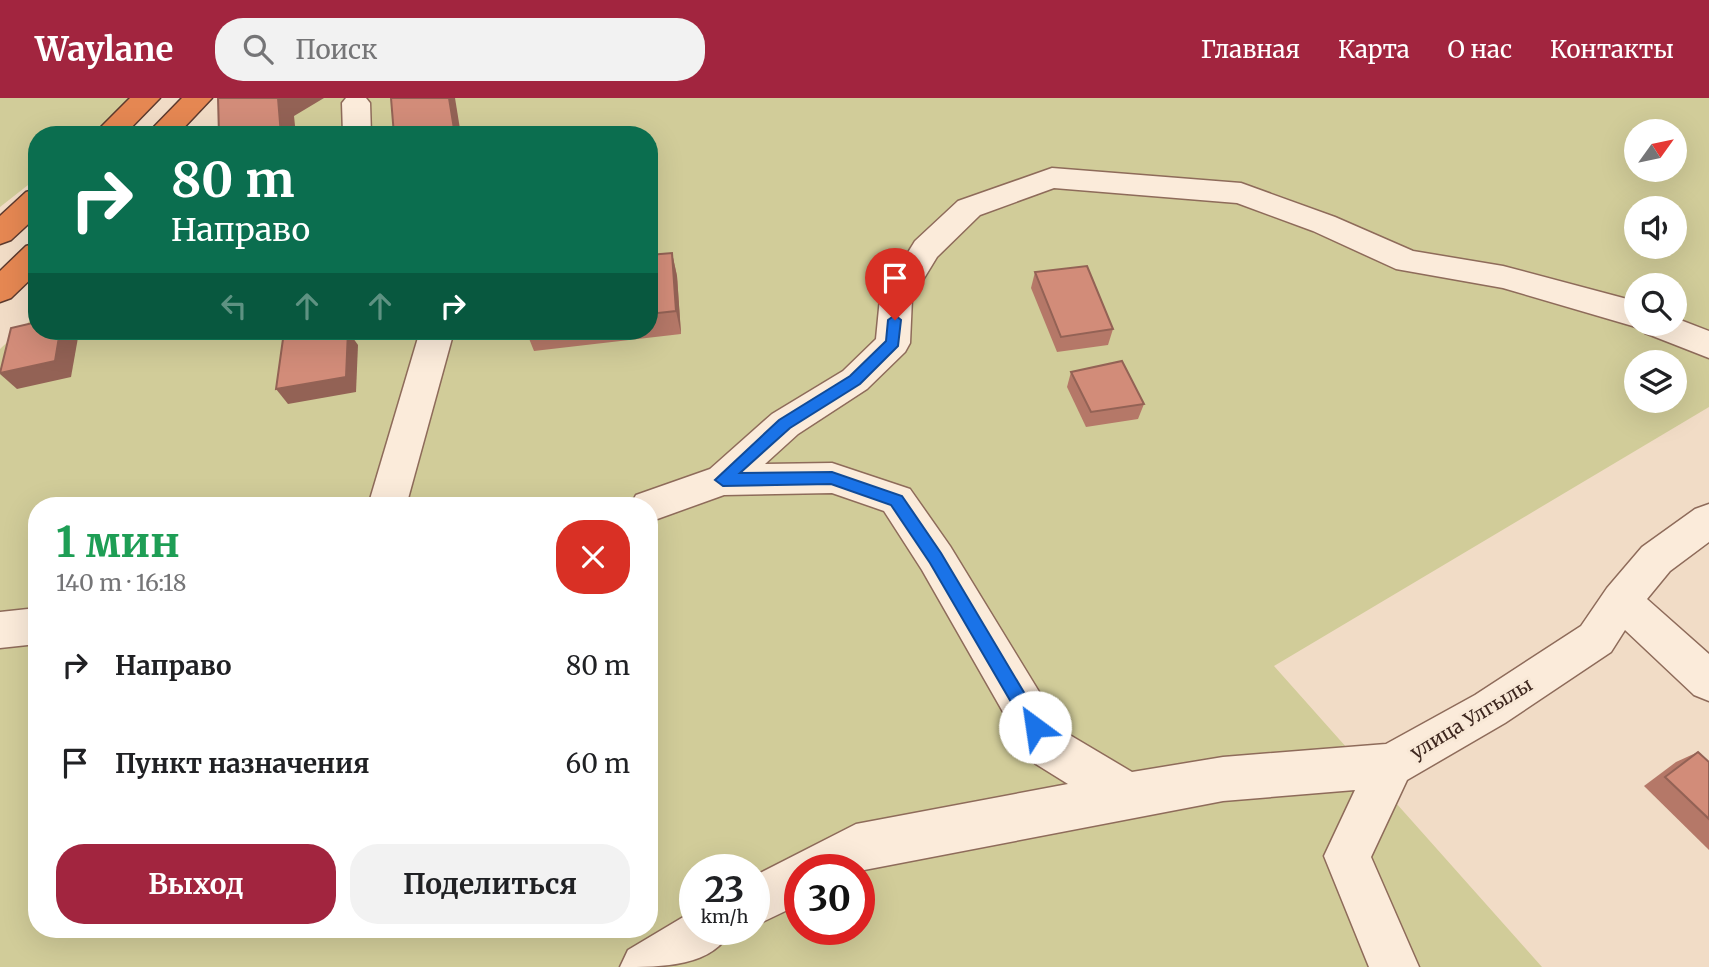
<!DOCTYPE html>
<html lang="ru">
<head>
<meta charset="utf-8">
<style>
  :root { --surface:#fff; --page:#f2f2f2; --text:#202124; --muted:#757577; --accent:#a2253f }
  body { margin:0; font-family:Merriweather,serif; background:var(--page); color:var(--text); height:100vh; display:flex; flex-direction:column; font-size:26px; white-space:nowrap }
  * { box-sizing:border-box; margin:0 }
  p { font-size:23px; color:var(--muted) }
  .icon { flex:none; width:38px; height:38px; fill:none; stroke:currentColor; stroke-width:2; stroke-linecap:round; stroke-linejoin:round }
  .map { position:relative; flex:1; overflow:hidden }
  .details { position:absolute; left:28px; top:399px; width:630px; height:441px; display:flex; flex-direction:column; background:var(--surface); border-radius:28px; box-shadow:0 7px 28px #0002 }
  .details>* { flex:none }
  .guide { position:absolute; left:28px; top:28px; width:630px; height:214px; border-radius:28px; box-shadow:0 7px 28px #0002; background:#0b6e4f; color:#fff; overflow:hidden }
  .needle { width:46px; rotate:57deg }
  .buttons { position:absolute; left:1624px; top:21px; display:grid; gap:14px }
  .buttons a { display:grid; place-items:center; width:63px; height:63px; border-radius:50%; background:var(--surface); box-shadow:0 7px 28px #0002; font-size:35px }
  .speed { position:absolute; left:679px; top:756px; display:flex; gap:14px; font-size:35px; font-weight:700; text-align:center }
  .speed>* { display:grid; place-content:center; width:91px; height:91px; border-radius:50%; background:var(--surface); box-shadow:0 7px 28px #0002; line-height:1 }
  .speed small { font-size:18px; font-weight:400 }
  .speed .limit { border:10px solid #d22; background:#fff; color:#111 }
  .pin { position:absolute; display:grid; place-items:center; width:60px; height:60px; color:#fff; margin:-72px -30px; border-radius:50% 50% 50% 0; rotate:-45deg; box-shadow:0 0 7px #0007 }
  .pin .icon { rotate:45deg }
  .me { position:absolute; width:77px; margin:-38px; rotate:329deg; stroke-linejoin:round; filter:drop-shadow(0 0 5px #0008) }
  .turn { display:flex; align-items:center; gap:24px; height:147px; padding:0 28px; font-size:32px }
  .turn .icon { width:91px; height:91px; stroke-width:2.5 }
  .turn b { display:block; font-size:49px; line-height:60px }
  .lanes { display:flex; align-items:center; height:66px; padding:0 28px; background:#0003; justify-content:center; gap:35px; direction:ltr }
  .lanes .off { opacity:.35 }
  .round { display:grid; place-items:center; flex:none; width:74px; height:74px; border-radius:28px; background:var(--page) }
  .summary { display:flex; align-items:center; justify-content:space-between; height:119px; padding:0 28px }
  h1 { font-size:42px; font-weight:700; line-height:52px; color:#1e9e55 }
  .cta { display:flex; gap:14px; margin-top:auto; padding:14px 28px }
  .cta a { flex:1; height:80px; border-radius:28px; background:var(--accent); color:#fff; font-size:28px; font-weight:700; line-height:80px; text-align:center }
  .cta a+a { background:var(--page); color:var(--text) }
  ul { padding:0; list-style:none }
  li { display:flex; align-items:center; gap:21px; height:98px; padding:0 28px }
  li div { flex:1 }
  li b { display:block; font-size:26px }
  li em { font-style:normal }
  header { display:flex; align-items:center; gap:42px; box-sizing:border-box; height:98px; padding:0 35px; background:var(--accent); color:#fff }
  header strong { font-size:33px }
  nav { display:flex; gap:38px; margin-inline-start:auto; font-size:24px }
  .search { width:490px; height:63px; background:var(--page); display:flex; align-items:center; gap:18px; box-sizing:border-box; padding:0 24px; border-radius:28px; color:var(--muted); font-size:26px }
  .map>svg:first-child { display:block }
</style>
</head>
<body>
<header>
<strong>Waylane</strong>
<div class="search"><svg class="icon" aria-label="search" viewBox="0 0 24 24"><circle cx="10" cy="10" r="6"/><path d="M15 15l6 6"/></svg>Поиск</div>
<nav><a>Главная</a><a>Карта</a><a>О нас</a><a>Контакты</a></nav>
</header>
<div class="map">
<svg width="1709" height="869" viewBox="0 0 1709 869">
  <rect width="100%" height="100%" fill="#f1dcc6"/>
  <!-- green -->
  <g fill="#d1cc99" fill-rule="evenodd">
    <path d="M0 0H137L91 37H37V80L0 109Z"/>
    <path d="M261 0H1709V309L1274 568 1542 869H0V251L37 216V233H649V37H223ZM1636 33H1675V72H1636ZM1636 110H1675V149H1636ZM1636 187H1675V226H1636ZM1636 264H1675V303H1636ZM37 408H649V831H37ZM695 772H754V831H695ZM800 772H859V831H800Z"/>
  </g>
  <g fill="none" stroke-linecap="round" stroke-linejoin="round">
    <defs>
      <g id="street">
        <path d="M346 0H366L370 5 371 37H343L342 5Z"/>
        <path d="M1052 70 1241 85 1335 119 1413 153 1503 168 1627 201 1636 204V226H1675V220L1709 233V260L1645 235 1641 227 1636 229 1503 190 1396 171 1313 133 1237 105 1054 90 980 117 937 159 912 200 910 245 905 254 867 291 798 336 765 366 832 365 910 391 950 448 1063 633 1132 674 1223 659 1386 646 1475 597 1581 528 1607 490 1642 449 1695 411 1709 406V444L1670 473 1647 501 1709 556V603L1694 597 1625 532 1611 554 1505 625 1407 682 1371 759 1419 869H1369L1324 758 1355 692 1223 703 859 773 800 772V806L754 828V778L856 726 1068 686 1031 663 922 472 884 413 832 395 724 397 649 424V408H630L636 397 710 371 772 316 843 273 876 241 880 200 915 143 958 103Z"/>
        <path d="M420 233H454L406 408H368Z"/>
        <path d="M37 510V546L0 550V514Z"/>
        <path d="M695 812V831H732C713 869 663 869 620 869L628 852Z"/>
      </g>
      <g id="highway">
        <path d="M130 0H160L124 37H93Z"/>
        <path d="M182 0H212L177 37H146Z"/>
        <path d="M37 91V118L11 142 0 146V118L26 94Z"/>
        <path d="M37 145V175L11 200 0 204V173L26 148Z"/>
      </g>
    </defs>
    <!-- street casing -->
    <use href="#street" stroke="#8e6b5a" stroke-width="3"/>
    <!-- highway casing -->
    <use href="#highway" stroke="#5c3a2e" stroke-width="3"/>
    <!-- street -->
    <use href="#street" fill="#fbebda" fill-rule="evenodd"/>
    <!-- highway -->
    <use href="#highway" fill="#e58752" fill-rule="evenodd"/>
  </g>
  <!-- wall -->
  <g fill="#b57868">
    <path d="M672 155 677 178 681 236 534 253 526 233H649V157Z"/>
    <path d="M1035 174 1113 231 1108 247 1057 254 1031 190Z"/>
    <path d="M1071 274 1144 306 1138 321 1086 329 1067 289Z"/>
    <path d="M1698 654 1709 664V752L1644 688 1676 664Z"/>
  </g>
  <!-- shaded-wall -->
  <g fill="#936255">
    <path d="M278 0H324L294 18 296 37H281Z"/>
    <path d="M449 0H455L461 37H455Z"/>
    <path d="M672 155 677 178 681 236 676 213Z"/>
    <path d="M60 233 79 234 71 279 17 291 0 276Z"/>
    <path d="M348 233 358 247 356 294 288 306 276 291Z"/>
  </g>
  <!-- building -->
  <g fill="#d28c79" stroke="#936255" stroke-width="2">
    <path d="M218 0H278L281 37H219Z"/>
    <path d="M391 0H449L455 37H394Z"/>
    <path d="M672 155 676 213 649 216V157Z"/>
    <path d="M1087 168 1113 231 1061 239 1035 174Z"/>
    <path d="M37 224V233H60L55 263 0 275 11 230Z"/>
    <path d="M340 233H348L346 279 276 291 283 241Z"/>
    <path d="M1122 263 1144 306 1091 314 1071 274Z"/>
    <path d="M1698 654 1709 664V721L1665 679Z"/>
  </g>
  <!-- route -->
  <path fill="#1a73e8" stroke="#114b97" stroke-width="2" d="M895 217 901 222 898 248 860 286 790 330 740 375 832 374 902 398 941 455 1041 623 1044 629 1041 635 1035 637 1029 635 930 465 891 407 831 386 723 388 715 382 779 322 850 278 886 243 888 222Z"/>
  <g text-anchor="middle" stroke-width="6" stroke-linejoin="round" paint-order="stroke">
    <!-- street labels -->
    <g font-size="19" fill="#3e271f" stroke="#f8e8d6">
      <text transform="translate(1471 620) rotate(-31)" y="7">улица Улгылы</text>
    </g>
  </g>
</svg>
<div class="buttons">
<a><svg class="needle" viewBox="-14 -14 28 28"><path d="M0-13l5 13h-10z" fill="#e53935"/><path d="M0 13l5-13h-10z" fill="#757577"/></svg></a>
<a><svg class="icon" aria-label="sound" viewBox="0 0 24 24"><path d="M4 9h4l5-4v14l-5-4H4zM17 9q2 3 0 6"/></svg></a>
<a><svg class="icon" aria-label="search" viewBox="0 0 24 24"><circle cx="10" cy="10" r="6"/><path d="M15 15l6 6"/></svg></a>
<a><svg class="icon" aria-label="layers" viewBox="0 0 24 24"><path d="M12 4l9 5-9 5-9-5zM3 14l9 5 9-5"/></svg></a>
</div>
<div class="speed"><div>23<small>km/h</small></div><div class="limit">30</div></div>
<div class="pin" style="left:895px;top:222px;background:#d93025"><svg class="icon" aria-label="arrive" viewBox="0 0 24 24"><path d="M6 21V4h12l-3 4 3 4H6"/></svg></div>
<svg class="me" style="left:1035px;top:629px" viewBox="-20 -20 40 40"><circle r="19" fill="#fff"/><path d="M0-13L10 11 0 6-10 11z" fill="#1a73e8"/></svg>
<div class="guide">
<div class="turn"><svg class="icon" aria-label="right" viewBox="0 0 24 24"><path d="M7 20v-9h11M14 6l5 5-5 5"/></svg><div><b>80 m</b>Направо</div></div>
<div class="lanes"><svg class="icon off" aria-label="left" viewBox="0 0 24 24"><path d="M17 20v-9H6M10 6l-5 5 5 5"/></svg><svg class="icon off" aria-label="ahead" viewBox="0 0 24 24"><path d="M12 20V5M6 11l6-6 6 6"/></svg><svg class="icon off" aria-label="ahead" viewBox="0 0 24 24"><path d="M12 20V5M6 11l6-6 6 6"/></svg><svg class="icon" aria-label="right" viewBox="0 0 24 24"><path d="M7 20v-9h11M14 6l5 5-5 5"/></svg></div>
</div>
<section class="details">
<div class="summary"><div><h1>1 мин</h1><p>140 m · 16:18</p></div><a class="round" style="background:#d93025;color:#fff"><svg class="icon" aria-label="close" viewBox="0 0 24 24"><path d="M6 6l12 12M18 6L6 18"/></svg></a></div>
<ul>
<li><svg class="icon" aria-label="right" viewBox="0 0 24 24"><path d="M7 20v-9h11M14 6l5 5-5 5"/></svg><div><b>Направо</b></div><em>80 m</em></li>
<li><svg class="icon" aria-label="arrive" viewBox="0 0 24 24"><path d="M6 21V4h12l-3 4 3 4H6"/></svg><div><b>Пункт назначения</b></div><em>60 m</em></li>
</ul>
<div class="cta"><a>Выход</a><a>Поделиться</a></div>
</section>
</div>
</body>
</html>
